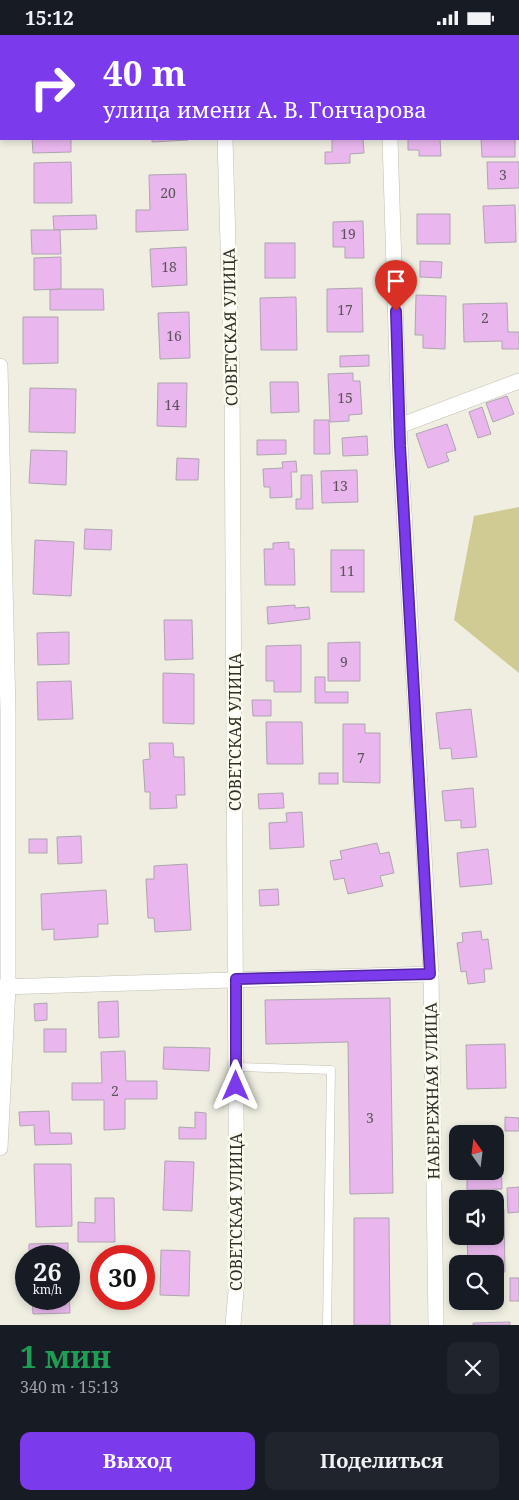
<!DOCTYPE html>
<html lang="ru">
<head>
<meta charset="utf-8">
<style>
  :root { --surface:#171b24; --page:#20242c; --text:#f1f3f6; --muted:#9ea1a6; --accent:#7c3aed }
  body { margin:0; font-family:"Noto Serif",serif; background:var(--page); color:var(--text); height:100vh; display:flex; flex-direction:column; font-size:19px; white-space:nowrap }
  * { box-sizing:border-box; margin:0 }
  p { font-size:16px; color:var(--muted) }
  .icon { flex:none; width:28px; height:28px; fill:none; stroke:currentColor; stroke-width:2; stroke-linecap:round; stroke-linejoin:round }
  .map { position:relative; height:1290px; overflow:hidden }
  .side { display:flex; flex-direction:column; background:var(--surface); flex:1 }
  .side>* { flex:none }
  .hud { position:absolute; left:0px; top:0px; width:520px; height:105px; box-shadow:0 2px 8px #0003; background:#7c3aed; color:#fff; overflow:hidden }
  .needle { width:32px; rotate:346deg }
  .buttons { position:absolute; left:449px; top:1090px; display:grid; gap:10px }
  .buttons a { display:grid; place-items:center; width:55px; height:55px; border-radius:10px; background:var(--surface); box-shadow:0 2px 8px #0003; font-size:25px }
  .speed { position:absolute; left:15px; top:1210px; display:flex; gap:10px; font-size:25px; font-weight:700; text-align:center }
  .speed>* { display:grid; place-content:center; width:65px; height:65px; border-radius:50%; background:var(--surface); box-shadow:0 2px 8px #0003; line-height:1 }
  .speed small { font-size:12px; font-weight:400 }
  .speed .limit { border:8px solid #d22; background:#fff; color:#111 }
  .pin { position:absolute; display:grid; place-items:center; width:42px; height:42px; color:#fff; margin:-51px -21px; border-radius:50% 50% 50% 0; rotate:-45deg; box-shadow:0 0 5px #0007 }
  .pin .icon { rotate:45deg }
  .me { position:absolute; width:55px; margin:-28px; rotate:0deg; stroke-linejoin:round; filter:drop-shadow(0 0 4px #0008) }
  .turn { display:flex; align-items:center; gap:18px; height:105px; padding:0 20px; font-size:22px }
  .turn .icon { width:65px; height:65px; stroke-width:2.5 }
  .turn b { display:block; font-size:35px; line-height:42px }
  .round { display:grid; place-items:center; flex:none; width:52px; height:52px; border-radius:10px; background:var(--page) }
  .head { display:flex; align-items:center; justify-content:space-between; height:85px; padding:0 20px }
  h1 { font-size:30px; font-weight:700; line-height:38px; color:#1e9e55 }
  .button { display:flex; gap:10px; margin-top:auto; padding:10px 20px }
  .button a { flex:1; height:58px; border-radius:10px; background:var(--accent); color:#fff; font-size:20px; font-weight:700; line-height:58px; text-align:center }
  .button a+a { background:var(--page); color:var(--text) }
  .status { display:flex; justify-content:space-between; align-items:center; height:35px; padding:0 25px; background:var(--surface); direction:ltr }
  .status svg { height:14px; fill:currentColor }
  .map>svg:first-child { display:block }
</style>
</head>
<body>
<div class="status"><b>15:12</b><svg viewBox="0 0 49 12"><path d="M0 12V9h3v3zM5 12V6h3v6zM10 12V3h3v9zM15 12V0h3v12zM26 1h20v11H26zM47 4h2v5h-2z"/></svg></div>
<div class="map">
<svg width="519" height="1290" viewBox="0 0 519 1290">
  <rect width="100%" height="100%" fill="#efeee1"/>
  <!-- green -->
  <path fill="#d0cb93" d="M519 472V638L454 585 474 481Z"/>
  <!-- building -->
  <g fill="#e9b7ee" stroke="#aea5af">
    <rect x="28" y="0" width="37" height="1"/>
    <rect x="146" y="0" width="38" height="1"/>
    <rect x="420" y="0" width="39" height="1"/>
    <rect x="479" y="0" width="32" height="1"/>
    <path d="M32 104H71V117L33 118Z"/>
    <path d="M152 104H188V105L152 107Z"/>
    <path d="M332 104H363L364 118 350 119V128L325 129V117H332Z"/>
    <path d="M408 104H440L441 121H419V115H408Z"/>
    <path d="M481 104H515V122H482Z"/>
    <path d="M71 127 72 168H34V128Z"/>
    <path d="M487 127H519V153L488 154Z"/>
    <path d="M186 139 188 195 136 197V175H150L149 140Z"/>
    <path d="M515 170 516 207 485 208 483 171Z"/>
    <rect x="417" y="179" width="33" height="30"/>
    <path d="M96 180 97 194 54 195 53 181Z"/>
    <path d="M363 186 364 223H345V212H333V187Z"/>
    <path d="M31 195H60L61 219H32Z"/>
    <rect x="265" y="208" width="30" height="35"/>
    <path d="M186 212 187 250 152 252 150 214Z"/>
    <path d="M61 222V254L34 255V223Z"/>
    <path d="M420 226 442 227 441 243 420 242Z"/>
    <path d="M362 253 363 297H327V254Z"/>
    <path d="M61 254H103L104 275H50V255Z"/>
    <path d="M416 260 446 261 445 314 423 313V300H415Z"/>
    <path d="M296 262 297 315H261L260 263Z"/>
    <path d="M507 268 508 297H519V314H502V306L464 307 463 269Z"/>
    <path d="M189 277 190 323 160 324 158 278Z"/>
    <path d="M23 282H58V328L23 329Z"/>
    <path d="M369 320V331L340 332V321Z"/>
    <path d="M353 338V346H360L362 379 349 380V386L330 387 328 339Z"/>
    <path d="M270 347H298L299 377 271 378Z"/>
    <path d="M158 348H187L186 392 157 391Z"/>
    <path d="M30 353 76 354 75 398 29 397Z"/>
    <path d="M507 361 514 379 493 387 486 368Z"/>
    <path d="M482 372 491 399 478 403 469 377Z"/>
    <path d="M314 385H329L330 419H314Z"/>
    <path d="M447 389 456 415 446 418 449 426 428 433 416 399Z"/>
    <path d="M367 401 368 420 343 421 342 403Z"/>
    <path d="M257 405H286V419L257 420Z"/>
    <path d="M31 415 67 416 66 450 29 448Z"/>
    <path d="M177 423 199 424 198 445H176Z"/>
    <path d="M296 426 297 437H291L292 462 270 463V452H264L263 434 283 433 282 427Z"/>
    <path d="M357 435 358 467 322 468 321 436Z"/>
    <path d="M301 440H312L313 474H296V464H301Z"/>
    <path d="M85 494 112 495 111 515 84 514Z"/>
    <path d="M35 505 74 507 71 561 33 559Z"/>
    <path d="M289 507V514H294L295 550H265L264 514H273V508Z"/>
    <rect x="331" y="515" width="33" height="42"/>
    <path d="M295 570V573L309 572 310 584 268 589 267 572Z"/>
    <path d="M164 585H192L193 624 165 625Z"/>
    <path d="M69 597V629L38 630 37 598Z"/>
    <path d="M360 607V646H328V608Z"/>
    <path d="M301 610V657H274V646H266V611Z"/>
    <path d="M163 638 194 639V689L163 688Z"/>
    <path d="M315 642H325V657H348V668H315Z"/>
    <path d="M71 646 73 684 38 685 37 647Z"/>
    <path d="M252 665H271V681H253Z"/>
    <path d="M471 674 477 722 452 724 451 713 440 714 436 678Z"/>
    <path d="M266 687H302L303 729H267Z"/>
    <path d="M343 689H365V698H380V748L343 747Z"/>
    <path d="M149 708H173L174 722H184L185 760H176L177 773 150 774V757H145L143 725 150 724Z"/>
    <rect x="319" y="738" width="19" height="11"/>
    <path d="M473 753 476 792 461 793V785L445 786 442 756Z"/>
    <path d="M283 758 284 773 259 774 258 759Z"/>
    <path d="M302 777 304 812 270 814 269 788 287 787 286 778Z"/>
    <path d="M81 801 82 828 58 829 57 802Z"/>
    <rect x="29" y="804" width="18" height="14"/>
    <path d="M377 808 380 819 389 817 394 838 380 841 383 851 348 859 344 843 334 845 330 826 342 824 340 816Z"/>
    <path d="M488 814 492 849 460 852 457 818Z"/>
    <path d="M187 829 191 895 155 897 154 883H148L146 844H154V831Z"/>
    <path d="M278 854 279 870 260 871 259 855Z"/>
    <path d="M106 855 108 889H98V902L54 905V894L42 895 41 859Z"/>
    <path d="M481 896 482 905 488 904 492 934H484L485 947 468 949 466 936 461 937 457 908 463 907 462 898Z"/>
    <path d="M390 963 393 1158 350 1159 348 1007 266 1009 265 965Z"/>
    <path d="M118 966 119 1002 99 1003 98 967Z"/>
    <path d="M47 968V985L35 986 34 969Z"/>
    <rect x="44" y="994" width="22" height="23"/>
    <path d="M505 1009 506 1053 467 1054 466 1010Z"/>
    <path d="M164 1012 210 1013 209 1036 163 1034Z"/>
    <path d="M125 1016 126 1046H157V1064H125V1094L104 1095V1065H72V1048H102L101 1017Z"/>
    <path d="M49 1076 50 1098H71L72 1109 35 1110 34 1090 20 1091 19 1077Z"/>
    <path d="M195 1077 206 1078V1104H179V1092L195 1093Z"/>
    <path d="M505 1082 519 1083V1096H505Z"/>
    <path d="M500 1093 502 1154 467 1155V1136H495V1099H465V1094Z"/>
    <path d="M165 1126 194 1127 192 1176 163 1175Z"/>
    <path d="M34 1129H71L72 1191 36 1192Z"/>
    <path d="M519 1152V1177L508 1178 507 1153Z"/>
    <path d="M95 1163H114L115 1207H78V1187L95 1188Z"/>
    <path d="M495 1174H504L505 1237 495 1238V1229H468L467 1201H495Z"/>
    <path d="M354 1183H389L390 1290H354Z"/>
    <path d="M68 1208V1221H29V1209Z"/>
    <path d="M161 1215 190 1216 189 1261 160 1260Z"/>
    <rect x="510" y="1243" width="9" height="23"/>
    <path d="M69 1254 70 1278 33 1279 32 1264H69Z"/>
    <path d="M510 1287V1290H473V1288Z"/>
  </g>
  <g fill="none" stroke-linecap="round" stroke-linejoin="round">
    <defs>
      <path id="lane" d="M237 1032 331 1035 327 1290"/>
      <g id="street">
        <path d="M221 0V1"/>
        <path d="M387 0V1"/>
        <path d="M225 104 232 348 237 1245 233 1290"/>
        <path d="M390 104 399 391 431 939 436 1290"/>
        <path d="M0 331 8 678V952L0 1113"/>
        <path d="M399 391 519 346"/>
        <path d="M0 952 431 939"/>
      </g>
    </defs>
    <!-- lane casing -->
    <use href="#lane" stroke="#c1c0b4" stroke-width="9"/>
    <!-- street casing -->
    <use href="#street" stroke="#c1c0b4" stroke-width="16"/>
    <!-- lane -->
    <use href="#lane" stroke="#fff" stroke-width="8"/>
    <!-- street -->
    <use href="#street" stroke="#fff" stroke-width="15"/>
  </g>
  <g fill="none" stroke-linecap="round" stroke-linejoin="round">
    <defs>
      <path id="route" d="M236 1051V944L430 939 400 411 396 276"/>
    </defs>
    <!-- route casing -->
    <use href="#route" stroke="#51269a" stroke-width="12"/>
    <!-- route -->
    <use href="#route" stroke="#7c3aed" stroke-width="9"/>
  </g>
  <g text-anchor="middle" stroke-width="5" stroke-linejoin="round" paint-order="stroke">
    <!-- number labels -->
    <g font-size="14" fill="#5e525c">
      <text x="503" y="145">3</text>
      <text x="168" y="163">20</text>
      <text x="348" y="204">19</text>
      <text x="169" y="237">18</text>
      <text x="345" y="280">17</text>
      <text x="485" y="288">2</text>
      <text x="174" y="306">16</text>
      <text x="345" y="368">15</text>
      <text x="172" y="375">14</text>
      <text x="340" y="456">13</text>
      <text x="347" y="541">11</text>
      <text x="344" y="632">9</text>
      <text x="361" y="728">7</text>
      <text x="115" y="1061">2</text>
      <text x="370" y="1088">3</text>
    </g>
    <!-- street labels -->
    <g font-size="16" fill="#30302b" stroke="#fcfbef">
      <text transform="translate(230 292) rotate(-91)" y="6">СОВЕТСКАЯ УЛИЦА</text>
      <text transform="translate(235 697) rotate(-90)" y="6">СОВЕТСКАЯ УЛИЦА</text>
      <text transform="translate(432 1056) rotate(-91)" y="6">НАБЕРЕЖНАЯ УЛИЦА</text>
      <text transform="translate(236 1177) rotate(-90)" y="6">СОВЕТСКАЯ УЛИЦА</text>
    </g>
  </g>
</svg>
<div class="buttons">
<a><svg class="needle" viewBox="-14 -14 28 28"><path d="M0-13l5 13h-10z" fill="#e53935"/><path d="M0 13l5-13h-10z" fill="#9ea1a6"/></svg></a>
<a><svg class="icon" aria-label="sound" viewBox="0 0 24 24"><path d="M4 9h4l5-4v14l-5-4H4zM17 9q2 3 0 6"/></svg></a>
<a><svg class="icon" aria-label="search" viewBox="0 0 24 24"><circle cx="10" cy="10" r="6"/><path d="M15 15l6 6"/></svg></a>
</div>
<div class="speed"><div>26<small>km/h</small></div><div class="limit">30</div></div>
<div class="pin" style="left:396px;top:276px;background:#d93025"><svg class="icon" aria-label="arrive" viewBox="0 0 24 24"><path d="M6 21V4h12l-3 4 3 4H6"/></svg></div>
<svg class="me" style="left:236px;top:1051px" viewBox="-20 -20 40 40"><path d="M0-17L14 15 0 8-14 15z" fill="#7c3aed" stroke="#fff" stroke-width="4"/></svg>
<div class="hud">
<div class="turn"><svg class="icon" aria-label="right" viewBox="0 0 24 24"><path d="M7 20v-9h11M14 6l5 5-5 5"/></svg><div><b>40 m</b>улица имени А. В. Гончарова</div></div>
</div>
</div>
<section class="side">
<div class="head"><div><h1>1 мин</h1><p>340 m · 15:13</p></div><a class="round"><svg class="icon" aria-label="close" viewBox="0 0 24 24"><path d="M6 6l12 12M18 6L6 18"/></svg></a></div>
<div class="button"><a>Выход</a><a>Поделиться</a></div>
</section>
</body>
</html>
